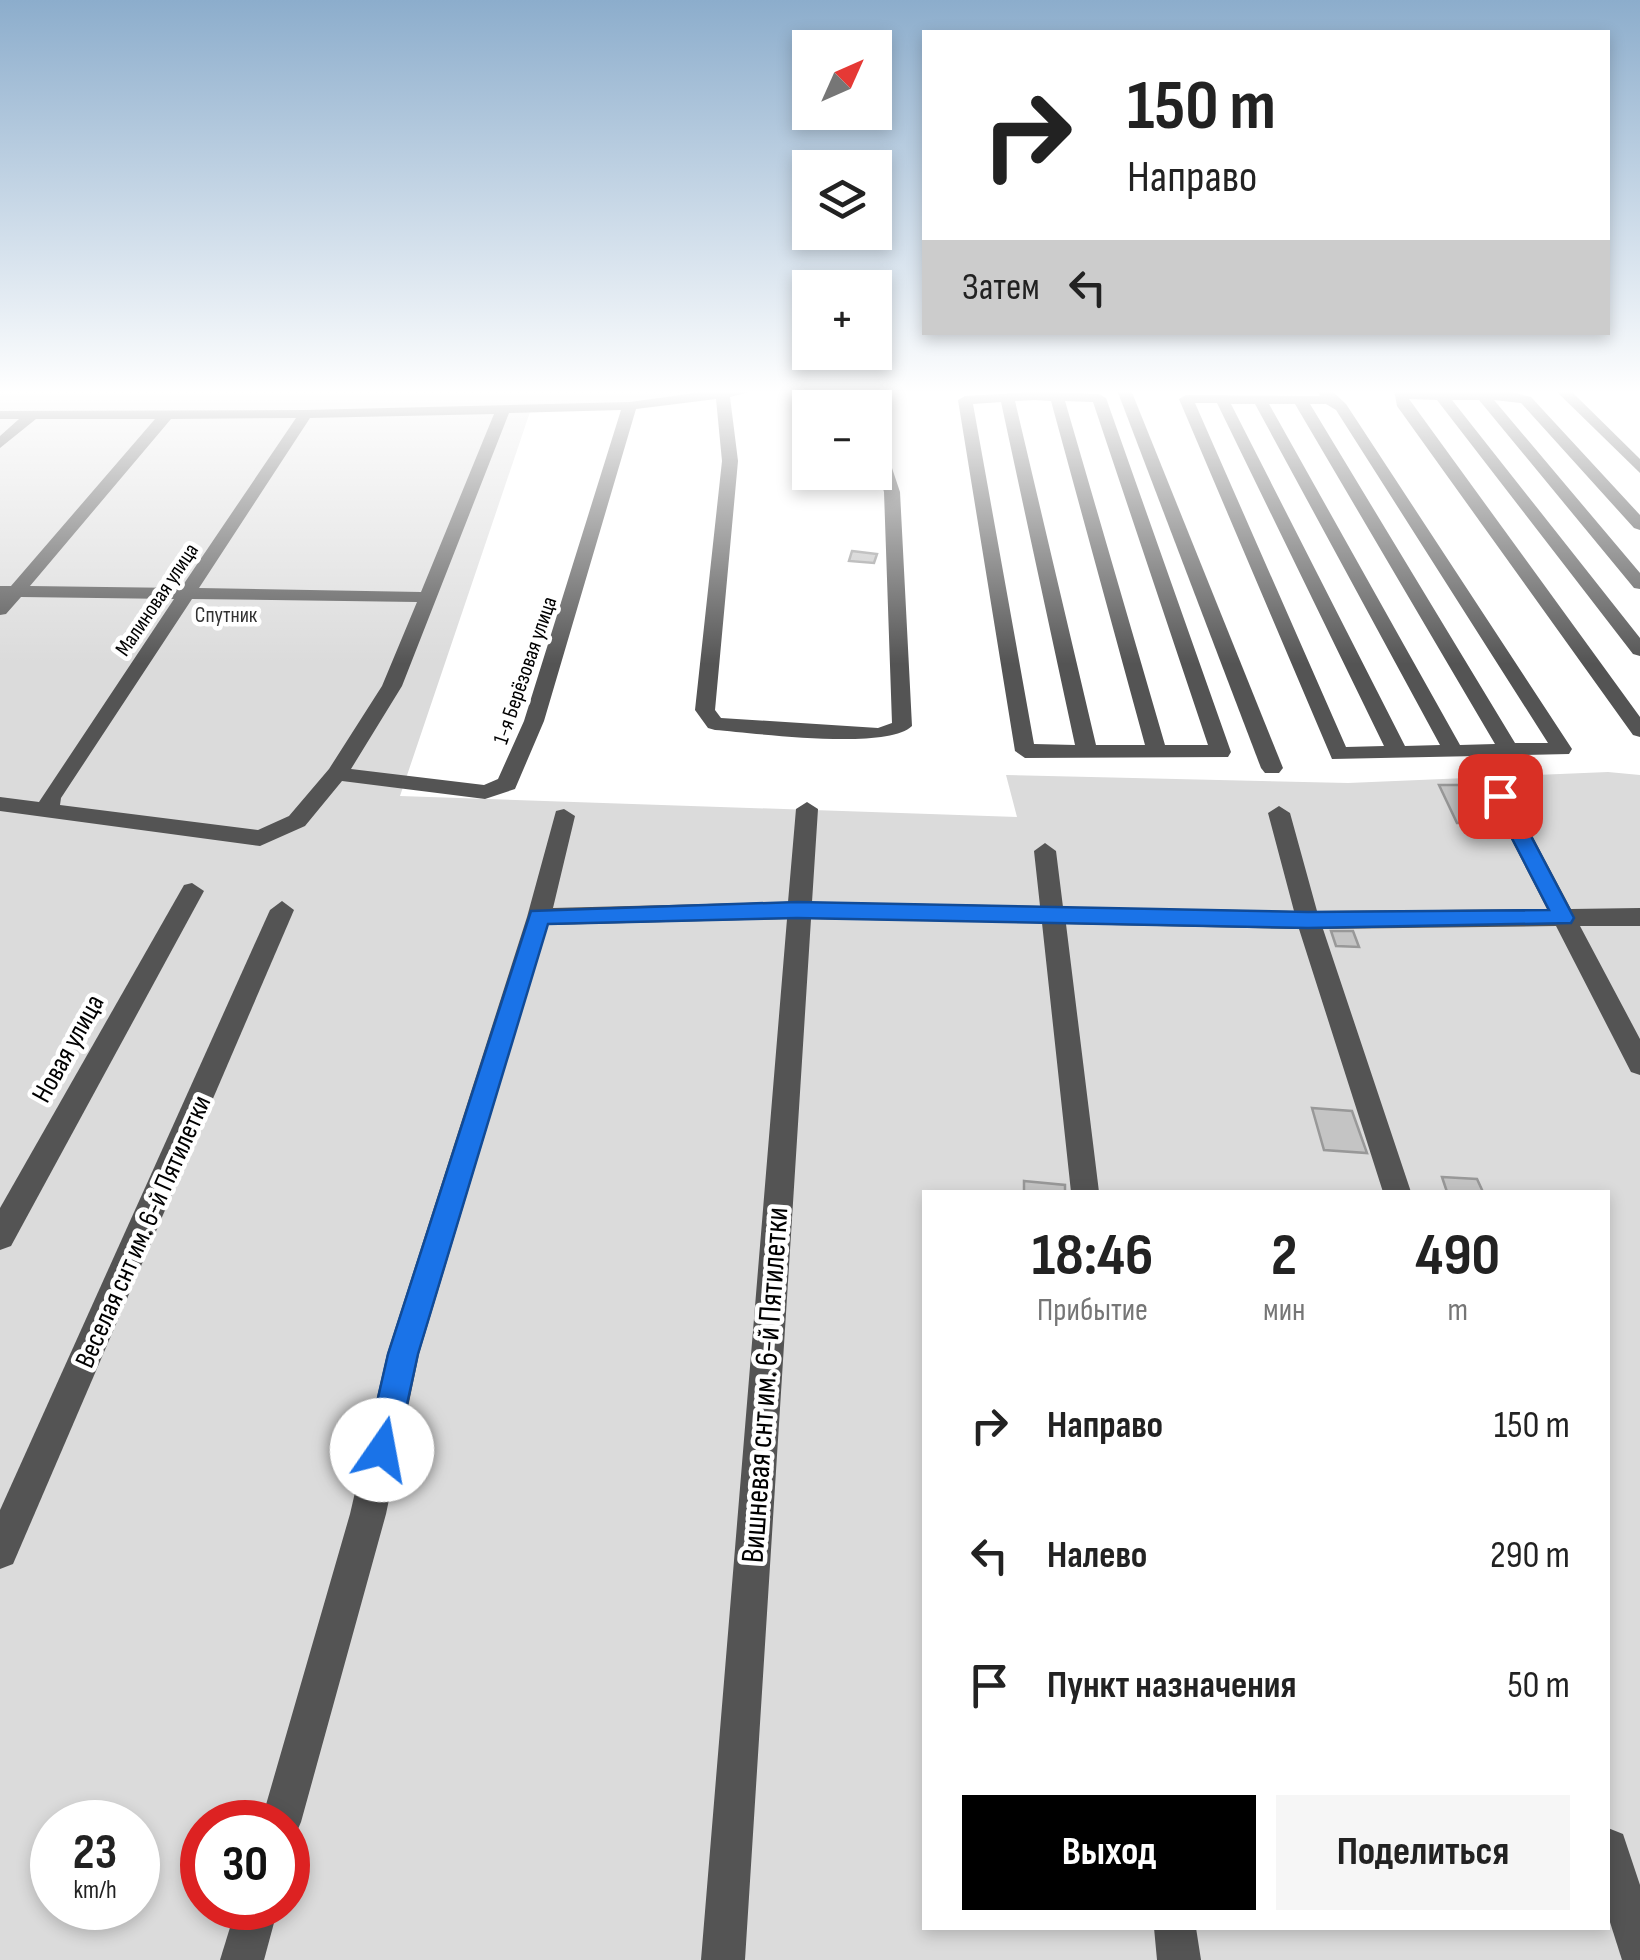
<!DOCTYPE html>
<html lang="ru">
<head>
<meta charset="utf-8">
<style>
  :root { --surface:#fff; --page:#f6f6f6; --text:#222; --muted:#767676; --accent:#000 }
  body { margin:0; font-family:"Sofia Sans Condensed",sans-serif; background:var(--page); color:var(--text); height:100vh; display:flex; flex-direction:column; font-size:38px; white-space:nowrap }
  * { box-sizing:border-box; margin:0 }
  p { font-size:32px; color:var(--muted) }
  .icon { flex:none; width:55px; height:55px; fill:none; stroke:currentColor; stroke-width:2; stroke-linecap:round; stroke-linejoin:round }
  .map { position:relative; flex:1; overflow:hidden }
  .side { position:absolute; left:922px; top:1190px; width:688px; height:740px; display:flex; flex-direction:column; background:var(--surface); border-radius:0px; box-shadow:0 5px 15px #0003 }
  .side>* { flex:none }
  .banner { position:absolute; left:922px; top:30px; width:688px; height:305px; border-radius:0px; box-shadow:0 5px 15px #0003; background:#fff; color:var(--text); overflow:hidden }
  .needle { width:65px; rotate:45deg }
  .tools { position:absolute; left:792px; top:30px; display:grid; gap:20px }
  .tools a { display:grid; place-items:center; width:100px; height:100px; border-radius:0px; background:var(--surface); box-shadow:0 5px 15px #0003; font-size:50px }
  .speed { position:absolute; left:30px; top:1800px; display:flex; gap:20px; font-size:50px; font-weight:700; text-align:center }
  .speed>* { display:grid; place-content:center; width:130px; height:130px; border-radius:50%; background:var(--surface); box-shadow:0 5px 15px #0003; line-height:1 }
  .speed small { font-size:25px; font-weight:400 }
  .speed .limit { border:15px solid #d22; background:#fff; color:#111 }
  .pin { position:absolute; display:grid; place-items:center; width:85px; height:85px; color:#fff; margin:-42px; border-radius:20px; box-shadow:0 5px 15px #0006 }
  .me { position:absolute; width:110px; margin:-55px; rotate:12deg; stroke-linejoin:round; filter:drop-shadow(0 0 8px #0008) }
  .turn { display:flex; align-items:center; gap:35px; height:210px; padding:0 40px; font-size:45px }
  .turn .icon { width:130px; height:130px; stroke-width:2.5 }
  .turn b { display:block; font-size:70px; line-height:85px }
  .then { display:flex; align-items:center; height:95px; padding:0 40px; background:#0003; gap:20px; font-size:38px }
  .eta { display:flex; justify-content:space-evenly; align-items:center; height:170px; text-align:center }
  .eta b { font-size:60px; font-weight:700; line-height:70px }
  .button { display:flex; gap:20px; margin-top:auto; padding:20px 40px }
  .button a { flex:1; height:115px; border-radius:0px; background:var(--accent); color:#fff; font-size:40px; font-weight:700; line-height:115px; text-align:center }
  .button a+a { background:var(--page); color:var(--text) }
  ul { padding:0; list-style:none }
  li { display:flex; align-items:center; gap:30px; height:130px; padding:0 40px }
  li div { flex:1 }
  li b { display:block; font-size:38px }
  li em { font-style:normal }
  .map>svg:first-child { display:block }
</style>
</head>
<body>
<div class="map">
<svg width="1640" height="1960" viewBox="0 0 1640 1960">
  <rect width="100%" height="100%" fill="#fff"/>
  <!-- green -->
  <path fill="#dbdbdb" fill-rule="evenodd" d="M0 390H720L637 407 530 412 400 796 1017 817 1006 775 1348 783 1608 772 1640 775V1960H0ZM925 1192H1608V1928H925ZM52 1822H138V1908H52ZM202 1822H288V1908H202Z"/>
  <!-- building -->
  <g fill="#c4c4c4" stroke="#989898" stroke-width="2.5">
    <path d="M852 551 877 554 874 563 849 561Z"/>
    <path d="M1439 785H1481L1500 823H1457Z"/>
    <path d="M1331 931H1353L1359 947 1336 946Z"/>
    <path d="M1312 1108 1352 1111 1367 1153 1324 1150Z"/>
    <path d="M1442 1177 1477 1179 1483 1192H1447Z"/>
    <path d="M1024 1181 1065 1185V1192H1024Z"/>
  </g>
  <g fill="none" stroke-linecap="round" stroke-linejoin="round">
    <!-- minor -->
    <g fill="#545454" fill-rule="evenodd">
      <path d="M717 390H756L730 397 738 461 715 710 721 718 878 728 892 723 884 492 875 462V434L882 438 900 492 912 726C886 751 755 733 715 730L708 728 695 710 722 461 716 399 636 409 544 721 515 789 485 799 342 781 305 826 260 846 0 811V797L39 802 174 599 21 597 6 614 0 615V586H11L155 419H36L0 448V436L19 419H0V411L306 410 630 402ZM621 410 524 721 498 779 484 785 351 769 402 686 509 413ZM494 414 421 592 199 588 310 418ZM296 418 181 588 30 586 171 419ZM192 599 417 602 382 686 329 769 289 816 258 830 60 805 61 798Z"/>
      <path d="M853 390H867L872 408H858Z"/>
      <path d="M1117 390H1131L1283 768 1279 773H1265L1261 768Z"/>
      <path d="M1317 390H1331L1346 404 1572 749 1569 754 1332 759 1179 399 1186 395 1320 396ZM1195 403H1217L1384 746 1346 747ZM1231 404H1255L1440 745 1405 746ZM1269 404H1295L1495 744 1460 745ZM1310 404H1326L1336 410 1548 743H1515Z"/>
      <path d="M1394 390 1511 392 1531 397 1640 515V530L1634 528 1521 403 1494 400 1640 573V589L1634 588 1479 400H1452L1640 638V656L1633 654 1437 400 1409 399 1640 717V737L1633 735 1397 406Z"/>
      <path d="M1555 390H1570L1640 459V473Z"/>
      <path d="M1035 392 1099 394 1106 398 1231 752 1228 757 1025 758 1015 751 958 400 965 396ZM1035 400 1051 401 1145 745H1096L1015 401ZM1065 401 1093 402 1208 745H1165ZM1001 402 1075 745 1034 744 973 404Z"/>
      <path d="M1500 789 1511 796 1571 909 1640 908V926H1580L1640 1039V1075L1631 1072 1556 926 1323 929 1411 1192H1383L1299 929 1066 924 1099 1192H1071L1042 923 811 919 745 1960H701L787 919 548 925 419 1354 386 1514 301 1822 295 1836 288 1840V1822H261L350 1514 387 1354 527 917 556 811 564 809 575 816 553 908 788 902 796 809 807 802 818 809 812 902 1040 906 1034 851 1045 843 1056 851 1063 907 1294 911 1268 813 1279 806 1290 813 1317 911 1547 909 1489 796Z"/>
      <path d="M192 883 204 891 11 1246 0 1250V1208L184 885Z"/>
      <path d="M282 901 294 910 13 1564 0 1569V1510L270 910Z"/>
      <path d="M1608 1828 1623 1834 1640 1885V1960H1622L1608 1916Z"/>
      <path d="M236 1908H278L264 1960H220Z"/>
      <path d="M1154 1928H1196L1201 1960H1157Z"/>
    </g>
  </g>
  <!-- sky -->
  <linearGradient id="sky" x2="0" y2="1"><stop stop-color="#8cadcc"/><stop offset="0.59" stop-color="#fff"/><stop offset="1" stop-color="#fff" stop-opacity="0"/></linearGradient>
  <rect width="1640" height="664" fill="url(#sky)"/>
  <!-- route -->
  <path fill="#1a73e8" stroke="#114b97" stroke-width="2.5" d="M1500 789 1510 796 1574 918 1571 923 1308 928 797 918 548 924 418 1354 397 1450 393 1461 382 1465 371 1461 366 1450 388 1354 531 911 797 902 1308 912 1549 910 1490 796Z"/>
  <g text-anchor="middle" stroke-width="9" stroke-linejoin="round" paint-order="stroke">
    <!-- far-street labels -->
    <g font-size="22" fill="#000" stroke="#fff">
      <text transform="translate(156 599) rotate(-56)" y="8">Малиновая улица</text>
      <text transform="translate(524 670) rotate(-71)" y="8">1-я Берёзовая улица</text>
    </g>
    <!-- far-park labels -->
    <g font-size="22" fill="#323232" stroke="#fff">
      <text x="226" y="622">Спутник</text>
    </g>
    <!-- street labels -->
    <g font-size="28" fill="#000" stroke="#fff">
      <text transform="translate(67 1048) rotate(-61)" y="10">Новая улица</text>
      <text transform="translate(142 1231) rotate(-66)" y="10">Веселая снт им. 6-й Пятилетки</text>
    </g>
    <!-- near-street labels -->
    <g font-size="32" fill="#000" stroke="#fff">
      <text transform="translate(764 1385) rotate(-86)" y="11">Вишневая снт им. 6-й Пятилетки</text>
    </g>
  </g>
</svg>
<div class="tools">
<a><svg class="needle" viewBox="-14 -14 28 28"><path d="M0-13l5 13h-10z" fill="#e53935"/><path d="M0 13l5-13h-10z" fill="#767676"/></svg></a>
<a><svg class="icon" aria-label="layers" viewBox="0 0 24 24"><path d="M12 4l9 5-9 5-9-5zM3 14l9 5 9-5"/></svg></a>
<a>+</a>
<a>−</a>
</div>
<div class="speed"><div>23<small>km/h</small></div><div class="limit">30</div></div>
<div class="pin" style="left:1500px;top:796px;background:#d93025"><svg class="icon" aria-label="arrive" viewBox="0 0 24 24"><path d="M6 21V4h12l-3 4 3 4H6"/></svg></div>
<svg class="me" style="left:382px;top:1450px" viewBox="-20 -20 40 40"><circle r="19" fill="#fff"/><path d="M0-13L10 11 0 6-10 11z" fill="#1a73e8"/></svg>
<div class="banner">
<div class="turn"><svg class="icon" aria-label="right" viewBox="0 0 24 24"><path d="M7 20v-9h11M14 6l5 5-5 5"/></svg><div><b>150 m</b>Направо</div></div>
<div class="then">Затем<svg class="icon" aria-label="left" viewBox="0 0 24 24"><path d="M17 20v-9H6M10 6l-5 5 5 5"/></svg></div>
</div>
<section class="side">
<div class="eta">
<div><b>18:46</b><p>Прибытие</p></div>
<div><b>2</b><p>мин</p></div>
<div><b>490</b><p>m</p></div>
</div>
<ul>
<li><svg class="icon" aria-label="right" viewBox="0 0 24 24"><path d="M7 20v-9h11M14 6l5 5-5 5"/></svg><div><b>Направо</b></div><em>150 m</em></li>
<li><svg class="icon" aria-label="left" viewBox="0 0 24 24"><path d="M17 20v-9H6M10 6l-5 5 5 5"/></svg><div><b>Налево</b></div><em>290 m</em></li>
<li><svg class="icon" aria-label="arrive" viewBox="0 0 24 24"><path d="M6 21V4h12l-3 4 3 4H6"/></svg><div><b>Пункт назначения</b></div><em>50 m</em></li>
</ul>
<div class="button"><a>Выход</a><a>Поделиться</a></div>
</section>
</div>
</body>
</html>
